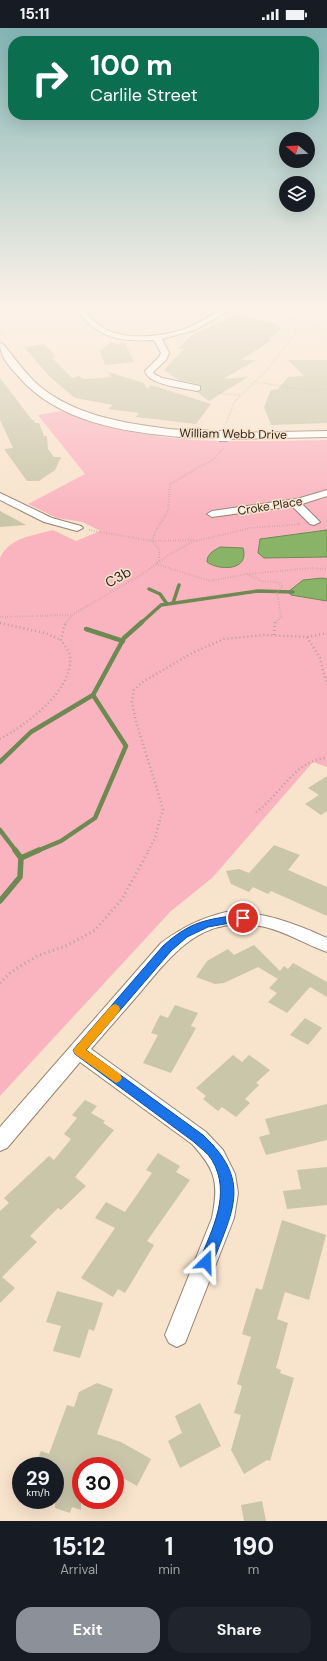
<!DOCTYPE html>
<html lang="en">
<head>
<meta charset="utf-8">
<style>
  :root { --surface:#171b24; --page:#20242c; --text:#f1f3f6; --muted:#9ea1a6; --accent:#8c9099 }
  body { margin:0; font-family:"DM Sans",sans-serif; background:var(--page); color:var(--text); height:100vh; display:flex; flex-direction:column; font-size:15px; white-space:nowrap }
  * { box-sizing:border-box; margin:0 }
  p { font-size:13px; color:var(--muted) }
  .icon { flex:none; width:22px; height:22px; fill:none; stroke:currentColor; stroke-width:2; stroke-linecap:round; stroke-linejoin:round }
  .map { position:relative; height:1493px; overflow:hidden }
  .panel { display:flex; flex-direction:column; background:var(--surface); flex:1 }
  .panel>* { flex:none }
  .guide { position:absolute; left:8px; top:8px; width:311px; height:84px; border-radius:16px; box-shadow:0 4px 16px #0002; background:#0b6e4f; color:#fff; overflow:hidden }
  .needle { width:26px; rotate:288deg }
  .buttons { position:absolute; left:279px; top:104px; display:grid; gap:8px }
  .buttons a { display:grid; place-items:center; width:36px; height:36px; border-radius:50%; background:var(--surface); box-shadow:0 4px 16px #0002; font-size:20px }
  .speed { position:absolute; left:12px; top:1429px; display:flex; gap:8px; font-size:20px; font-weight:700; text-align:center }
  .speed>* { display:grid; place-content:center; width:52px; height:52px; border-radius:50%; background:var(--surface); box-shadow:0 4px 16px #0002; line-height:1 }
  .speed small { font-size:10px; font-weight:400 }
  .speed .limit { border:6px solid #d22; background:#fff; color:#111 }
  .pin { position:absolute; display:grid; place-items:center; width:34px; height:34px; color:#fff; margin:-17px; border:2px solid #fff; border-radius:50%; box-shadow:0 1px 4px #0007 }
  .me { position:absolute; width:44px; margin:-22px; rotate:22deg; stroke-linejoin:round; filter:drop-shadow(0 0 3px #0008) }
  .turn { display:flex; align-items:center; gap:14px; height:84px; padding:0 16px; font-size:18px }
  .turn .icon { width:52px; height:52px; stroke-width:2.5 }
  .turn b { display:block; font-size:28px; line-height:34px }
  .eta { display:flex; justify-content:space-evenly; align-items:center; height:68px; text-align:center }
  .eta b { font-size:24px; font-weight:700; line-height:28px }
  .button { display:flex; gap:8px; margin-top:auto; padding:8px 16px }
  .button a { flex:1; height:46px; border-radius:16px; background:var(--accent); color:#fff; font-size:16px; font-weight:700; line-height:46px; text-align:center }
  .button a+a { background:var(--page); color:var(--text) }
  .status { display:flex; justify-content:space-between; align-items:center; height:28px; padding:0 20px; background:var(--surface); direction:ltr }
  .status svg { height:11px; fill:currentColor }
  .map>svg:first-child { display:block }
</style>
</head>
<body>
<div class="status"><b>15:11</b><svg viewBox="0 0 49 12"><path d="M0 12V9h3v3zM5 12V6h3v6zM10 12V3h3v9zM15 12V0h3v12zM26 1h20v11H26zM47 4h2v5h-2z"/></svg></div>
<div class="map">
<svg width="327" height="1493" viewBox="0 0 327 1493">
  <rect width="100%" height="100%" fill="#f8e3cc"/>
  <!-- green -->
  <path fill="#fab4c0" d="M61 383C103 398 147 409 192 412 237 414 282 413 327 412V739L313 734 212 850 171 883 0 1068V530C10 509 32 508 53 502L76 513 100 503 83 494 57 490 28 476 85 446 38 387Z"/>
  <!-- water -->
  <g fill="#89b367" stroke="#6e8952">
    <path d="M327 502V529L264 530 258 525 260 511Z"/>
    <path d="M220 519 243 520C250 543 219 543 207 534 207 526 213 523 220 519Z"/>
    <path d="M322 550 327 551V573L291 567 288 564 303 552Z"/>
  </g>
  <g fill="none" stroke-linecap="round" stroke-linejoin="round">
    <!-- stream-far2 -->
    <g stroke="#6e8952" stroke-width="3.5">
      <path d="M149 561 160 566 167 576"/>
      <path d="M173 575 179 557"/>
      <path d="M141 595 161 577 258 563 293 564"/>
    </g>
    <!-- stream-far1 -->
    <g stroke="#6e8952" stroke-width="4.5">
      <path d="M86 601 123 613"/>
      <path d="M0 734 31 704 93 667"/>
      <path d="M0 802 16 823"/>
      <path d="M37 823 61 813 95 790 126 718 93 667 124 610 142 594"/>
    </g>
    <!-- stream -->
    <g stroke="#6e8952" stroke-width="5.5">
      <path d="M15 822 21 830"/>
      <path d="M0 873 20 849 21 830 39 822"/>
    </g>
  </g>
  <!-- building -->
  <g fill="#cac6aa">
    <path d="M236 287 271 294 282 301 269 311H273L241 332H256L223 351 248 349 209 373 197 364 201 363V357L179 352 164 342 184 321H178L192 307Z"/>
    <path d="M111 314 115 316 125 315 134 334 105 337 100 323Z"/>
    <path d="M44 316 56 329 52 330 72 350 79 348 83 351 111 349 108 344 144 355 147 361 151 357 211 376 196 396 136 389 139 385 108 381 113 377 75 370 49 348 24 319Z"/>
    <path d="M288 332H327V395L271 397 264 379 271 362 278 361 288 349 304 348Z"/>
    <path d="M0 350 32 392H34L35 395H39L44 408H47L48 421 54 429H61L55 442 39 453H27L4 421 13 420 0 392Z"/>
    <path d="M0 483 26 497 0 499Z"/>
    <path d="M327 748V783L321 787 305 776 319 767 308 760Z"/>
    <path d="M274 817 300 827 288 842 327 859V888L271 863 268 866 253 859 249 864 231 856 226 843 239 841 249 845Z"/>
    <path d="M254 917 280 943 284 938 288 941 293 935 327 954V969L310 959 287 985 268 974 277 965 269 960 278 951 258 939 224 955 215 956 196 949 207 933 228 921 234 927Z"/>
    <path d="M175 977 198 985 191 998 196 1000 171 1045 143 1035 158 1007 151 1005 160 987 168 990Z"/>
    <path d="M305 990 322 1000 308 1017 290 1007Z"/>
    <path d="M233 1027 242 1034 249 1027 270 1042 256 1055 259 1057 245 1071 250 1075 236 1089 222 1079 218 1083 203 1071 206 1068 196 1060Z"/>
    <path d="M85 1072 97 1078 91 1085 105 1093 103 1095 114 1102 75 1149 86 1158 61 1182 58 1180 30 1208 37 1214 2 1249 15 1260 0 1275V1183L9 1175 4 1170 49 1128 54 1132 71 1111 64 1106 77 1090 72 1087Z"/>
    <path d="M327 1076V1112L266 1127 259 1109 270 1106 265 1091Z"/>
    <path d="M158 1125 180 1138 176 1144 190 1152 147 1213 154 1217 125 1265 118 1261 113 1269 81 1250 115 1200 95 1190 106 1174 125 1184 152 1145 146 1142Z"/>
    <path d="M327 1139V1177L287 1181 283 1163 301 1161 297 1142Z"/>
    <path d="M282 1192 326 1207 309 1272 285 1264 277 1291 288 1295 276 1340 281 1342 280 1345 294 1350 270 1433 267 1432 244 1446 231 1422 241 1387 234 1385 242 1358 237 1356 251 1309 242 1306 256 1260 262 1262Z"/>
    <path d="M57 1263 103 1275 94 1303 89 1301 80 1330 53 1323 61 1298 46 1294Z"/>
    <path d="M97 1355 113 1361 97 1406 121 1414 151 1431 137 1458 116 1446 120 1438H81V1482L72 1479 70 1485 55 1480V1438H35L41 1423 49 1426 67 1377 74 1379 79 1364Z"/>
    <path d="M200 1375 221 1418 180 1440 168 1413 182 1405 175 1388Z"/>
    <path d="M262 1473 266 1493H244L241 1477Z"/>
  </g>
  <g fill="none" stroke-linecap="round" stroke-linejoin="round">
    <defs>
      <g id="minor">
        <path d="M74 279H82C87 285 92 293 99 297 122 315 169 309 194 297 208 290 220 279 236 279L195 302 162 311 169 325 166 332 153 344 154 346 162 350 200 358V362L197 363C184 360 148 357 145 343L159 329 161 325 154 312C117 314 97 310 74 279Z"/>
        <path d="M327 462V468L302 476 320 494 314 497 310 496 292 478 212 489 207 486 212 483 297 471Z"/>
        <path d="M0 465 52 490 81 498 83 500 77 503 44 494 0 472Z"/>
        <path d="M226 884C262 883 294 895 327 910V924C306 917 287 904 265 899 205 886 177 920 143 961 126 981 108 1001 91 1021L206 1104 223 1122 235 1146 238 1165 234 1190 185 1315 177 1319 169 1315 165 1307 212 1190C219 1155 216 1142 192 1116L80 1034 7 1120 0 1123V1099L161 915C183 899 199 891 226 884Z"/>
      </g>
      <path id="major" d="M0 315 3 316C14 329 24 344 37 356 72 387 123 395 169 401 184 403 210 400 224 406L228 405 327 403V409L228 411C217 409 194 410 180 409 124 404 57 394 18 348 9 338 0 329 0 315Z"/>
    </defs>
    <!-- minor casing -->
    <use href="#minor" stroke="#97846f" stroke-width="2"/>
    <!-- major casing -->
    <use href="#major" stroke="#97846f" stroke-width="2"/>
    <!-- path-far3 -->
    <g stroke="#b5a492" stroke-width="1.5" stroke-dasharray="0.5 1.5" stroke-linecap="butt">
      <path d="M242 280 275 281"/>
      <path d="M290 290 327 303"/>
      <path d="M0 303 5 309"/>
      <path d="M256 354 312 363 327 361"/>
      <path d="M206 361 225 366 241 367"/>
      <path d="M226 395 235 373 267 342 296 304 290 293 273 279"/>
    </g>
    <!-- path-far2 -->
    <g stroke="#b5a492" stroke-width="2" stroke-dasharray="0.5 2" stroke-linecap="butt">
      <path d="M223 420 215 430 170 456 168 483 155 504 152 513 159 521V531L156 536 210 553 247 546 312 540 327 541"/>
      <path d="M89 502 152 513 195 512"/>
      <path d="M247 546 261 553 277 554 283 558 277 564 281 589 275 595"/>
      <path d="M0 589 72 587"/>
      <path d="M66 595 72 587 144 545 170 526 192 514 250 500 301 496"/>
    </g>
    <!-- path-far1 -->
    <g stroke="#b5a492" stroke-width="2.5" stroke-dasharray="1 3" stroke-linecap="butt">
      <path d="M0 595 45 605 61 612"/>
      <path d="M274 607 275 594"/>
      <path d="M307 609 320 630 327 657"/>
      <path d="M0 711C26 697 74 662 70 628 69 622 64 617 61 612L64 598 67 594"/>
      <path d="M256 784C281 767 294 732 327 730"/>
      <path d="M148 823 155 810 163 781 136 693 132 674 134 662 141 655 192 625 224 611 264 607 307 609 327 605"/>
    </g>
    <!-- path -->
    <path stroke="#b5a492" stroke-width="3" stroke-dasharray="1 3.5" stroke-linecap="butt" d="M0 955 11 944 37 928 68 917 95 902 122 871 149 822"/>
    <!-- minor -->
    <use href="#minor" fill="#fff" fill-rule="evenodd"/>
    <!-- major -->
    <use href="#major" fill="#fff" fill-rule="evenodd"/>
    <defs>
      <path id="major-bridge" d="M219 408H228"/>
    </defs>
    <!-- major-bridge casing -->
    <use href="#major-bridge" stroke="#97846f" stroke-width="12" stroke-linecap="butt"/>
    <!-- major-bridge -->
    <use href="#major-bridge" stroke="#fff" stroke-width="10"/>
  </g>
  <!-- sky -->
  <linearGradient id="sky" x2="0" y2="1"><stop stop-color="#82b4b4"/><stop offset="0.57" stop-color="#fcf2e8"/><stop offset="1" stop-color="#fcf2e8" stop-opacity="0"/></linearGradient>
  <rect width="327" height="488" fill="url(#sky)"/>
  <!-- route -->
  <path fill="#1a73e8" stroke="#114b97" d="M243 886 247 887 248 890 247 892 208 899 187 909 171 923 86 1022 203 1107C251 1152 234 1180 213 1234L211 1238 206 1240 201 1238 199 1234C212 1201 232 1166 212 1132 208 1125 200 1120 194 1114L75 1026 73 1022 163 918C192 892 206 892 243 886Z"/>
  <!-- slow -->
  <path fill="#f59e0b" d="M115 976 119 978 120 981 119 984 86 1022 120 1046 122 1050 120 1053 116 1055 75 1026 73 1022 111 978Z"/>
  <g text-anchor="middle" stroke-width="3" stroke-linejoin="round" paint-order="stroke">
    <!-- far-street labels -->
    <g font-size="12" fill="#302820" stroke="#f8e3cc">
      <text transform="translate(233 406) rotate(1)" y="4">William Webb Drive</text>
      <text transform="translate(270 478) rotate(-9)" y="4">Croke Place</text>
    </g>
    <!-- street labels -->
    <g font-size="14" fill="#302820" stroke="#f8e3cc">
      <text transform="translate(118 549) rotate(-30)" y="5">C3b</text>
    </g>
  </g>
</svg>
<div class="buttons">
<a><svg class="needle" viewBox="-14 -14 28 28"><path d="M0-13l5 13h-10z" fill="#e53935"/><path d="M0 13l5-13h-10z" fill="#9ea1a6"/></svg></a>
<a><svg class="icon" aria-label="layers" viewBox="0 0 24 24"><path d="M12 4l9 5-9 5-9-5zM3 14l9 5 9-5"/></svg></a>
</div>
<div class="speed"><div>29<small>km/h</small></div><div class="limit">30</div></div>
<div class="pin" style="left:243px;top:890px;background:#d93025"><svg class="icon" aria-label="arrive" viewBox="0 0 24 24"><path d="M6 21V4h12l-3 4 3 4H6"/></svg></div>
<svg class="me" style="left:206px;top:1234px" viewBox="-20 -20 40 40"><path d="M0-17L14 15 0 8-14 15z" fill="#1a73e8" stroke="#fff" stroke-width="4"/></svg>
<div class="guide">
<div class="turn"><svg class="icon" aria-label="right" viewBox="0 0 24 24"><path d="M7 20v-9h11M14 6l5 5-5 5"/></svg><div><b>100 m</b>Carlile Street</div></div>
</div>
</div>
<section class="panel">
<div class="eta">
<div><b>15:12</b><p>Arrival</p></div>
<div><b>1</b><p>min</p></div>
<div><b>190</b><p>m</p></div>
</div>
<div class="button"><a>Exit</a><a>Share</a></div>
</section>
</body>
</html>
